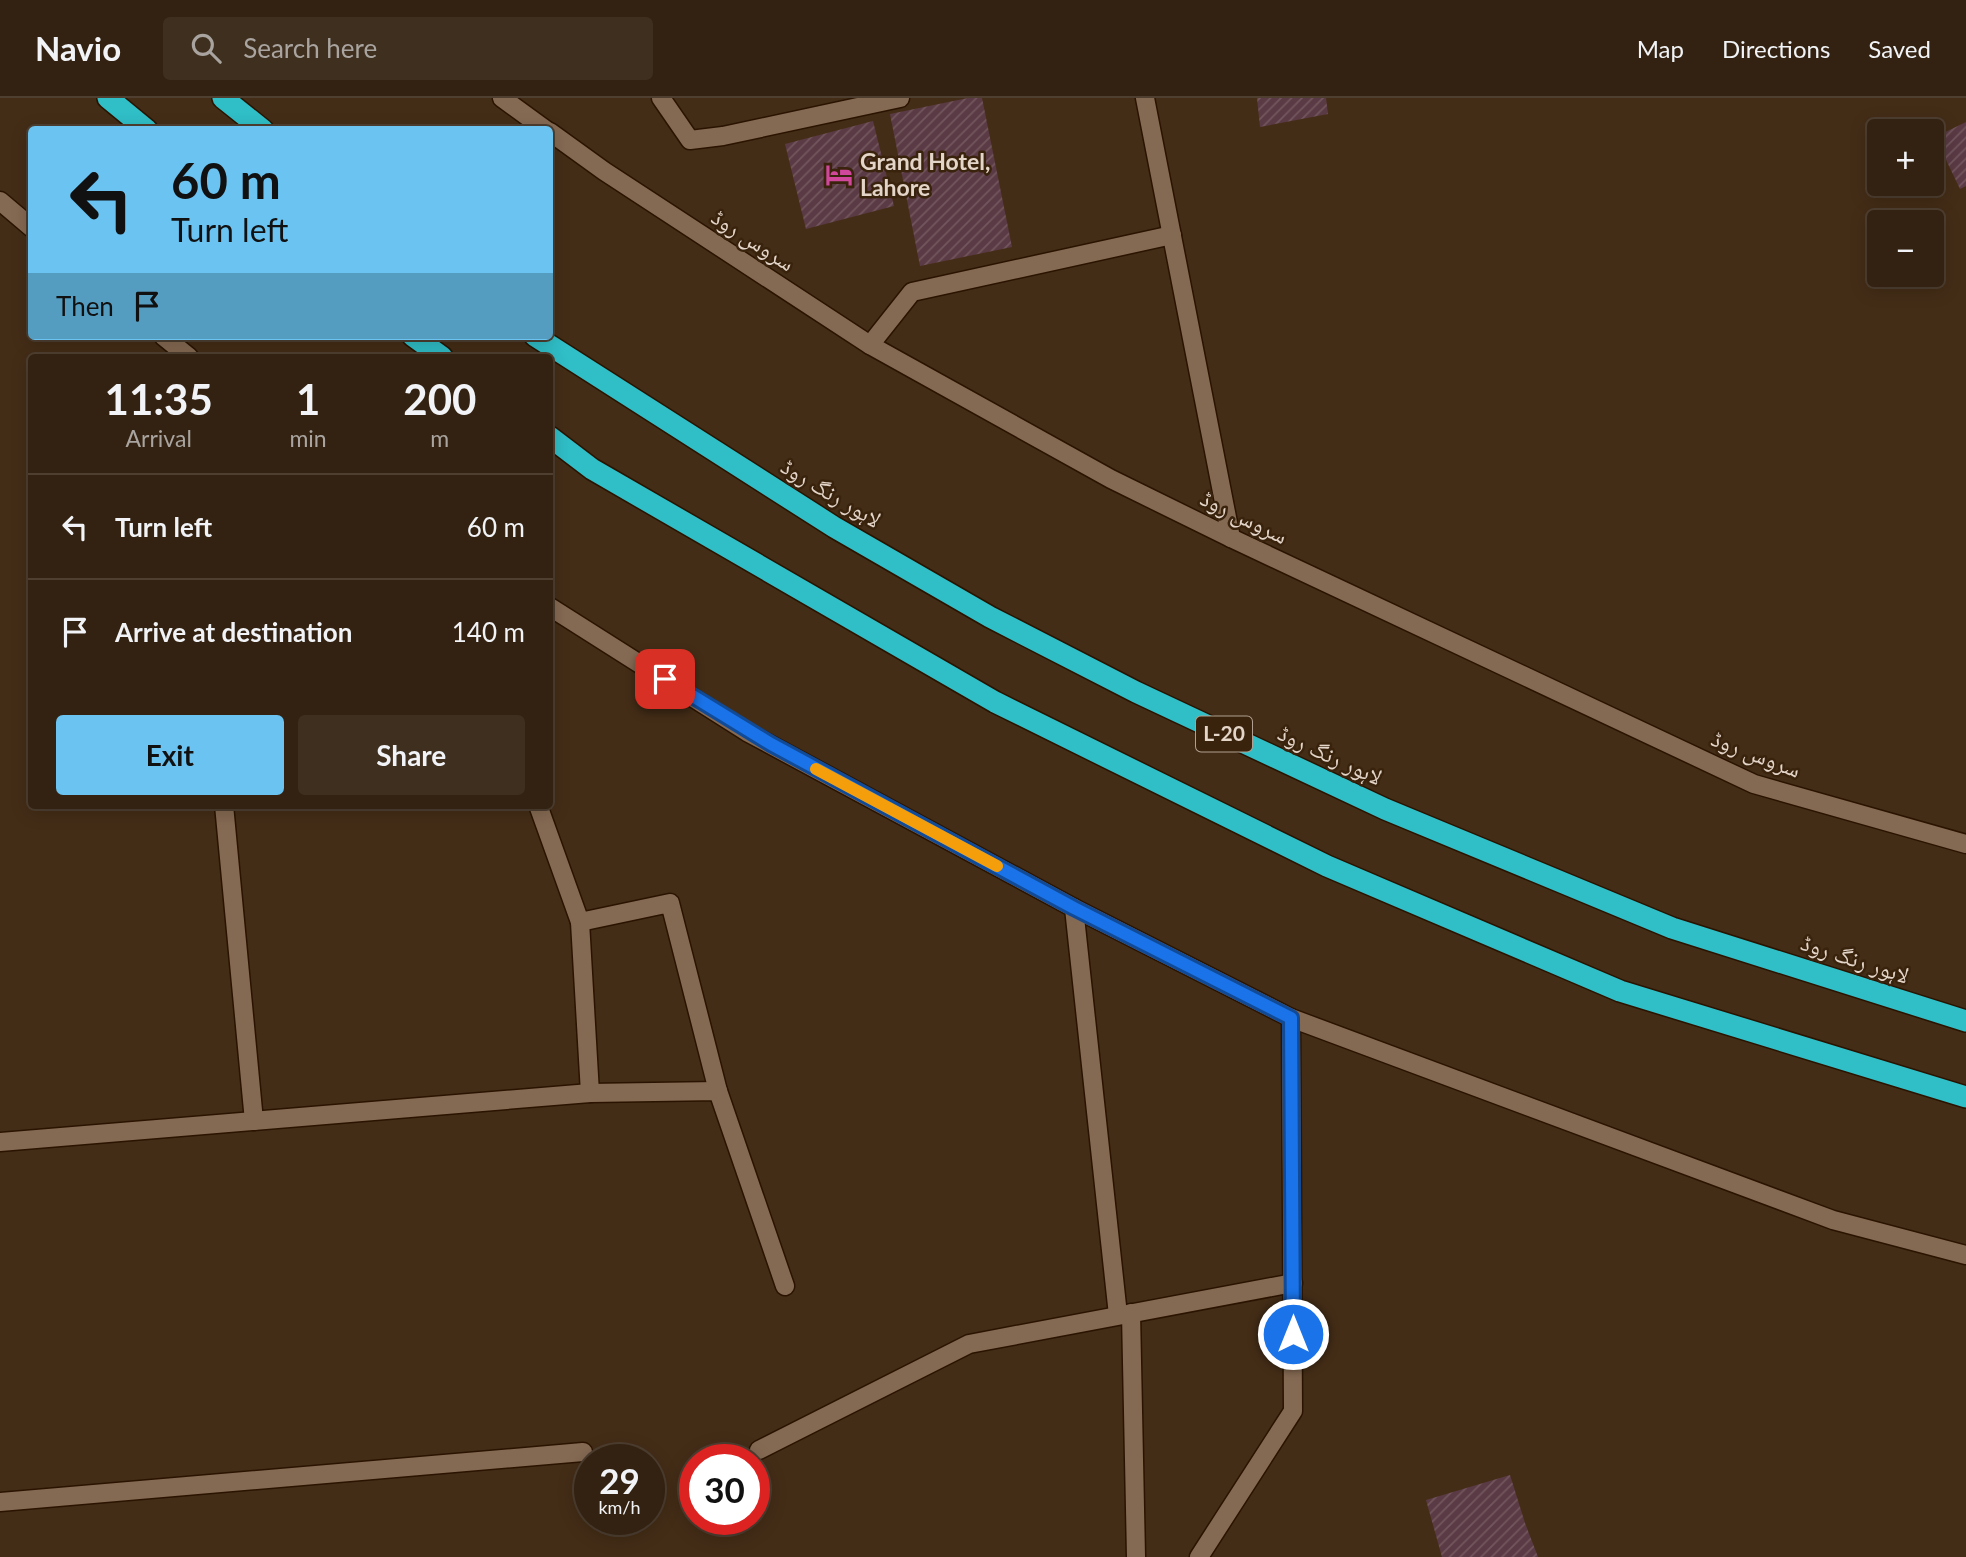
<!DOCTYPE html>
<html lang="en">
<head>
<meta charset="utf-8">
<style>
  :root { --surface:#321; --page:#3e2f1f; --text:#f1f3f6; --muted:#a9a49f; --line:#4e3f31; --accent:#6ac3f1 }
  body { margin:0; font-family:Lato,"Noto Naskh Arabic",sans-serif; background:var(--page); color:var(--text); height:100vh; display:flex; flex-direction:column; font-size:26px; white-space:nowrap }
  * { box-sizing:border-box; margin:0 }
  p { font-size:23px; color:var(--muted) }
  .icon { flex:none; width:38px; height:38px; fill:none; stroke:currentColor; stroke-width:2; stroke-linecap:round; stroke-linejoin:round }
  .map { position:relative; flex:1; overflow:hidden }
  .panel { position:absolute; left:28px; top:256px; width:525px; height:455px; display:flex; flex-direction:column; background:var(--surface); border-radius:7px; box-shadow:0 4px 18px #0003,0 0 0 2px var(--line) }
  .panel>* { flex:none }
  .hud { position:absolute; left:28px; top:28px; width:525px; height:214px; border-radius:7px; box-shadow:0 4px 18px #0003,0 0 0 2px var(--line); background:#6ac3f1; color:#111; overflow:hidden }
  .buttons { position:absolute; left:1867px; top:21px; display:grid; gap:14px }
  .buttons a { display:grid; place-items:center; width:77px; height:77px; border-radius:7px; background:var(--surface); box-shadow:0 4px 18px #0003,0 0 0 2px var(--line); font-size:35px }
  .speed { position:absolute; left:574px; top:1346px; display:flex; gap:14px; font-size:35px; font-weight:700; text-align:center }
  .speed>* { display:grid; place-content:center; width:91px; height:91px; border-radius:50%; background:var(--surface); box-shadow:0 4px 18px #0003,0 0 0 2px var(--line); line-height:1 }
  .speed small { font-size:18px; font-weight:400 }
  .speed .limit { border:10px solid #d22; background:#fff; color:#111 }
  .pin { position:absolute; display:grid; place-items:center; width:60px; height:60px; color:#fff; margin:-30px; border-radius:14px; box-shadow:0 4px 10px #0006 }
  .me { position:absolute; width:77px; margin:-38px; rotate:0deg; stroke-linejoin:round; filter:drop-shadow(0 0 5px #0008) }
  .turn { display:flex; align-items:center; gap:24px; height:147px; padding:0 28px; font-size:32px }
  .turn .icon { width:91px; height:91px; stroke-width:2.5 }
  .turn b { display:block; font-size:49px; line-height:60px }
  .then { display:flex; align-items:center; height:66px; padding:0 28px; background:#0003; gap:14px; font-size:26px }
  .eta { display:flex; justify-content:space-evenly; align-items:center; height:119px; text-align:center }
  .eta b { font-size:42px; font-weight:700; line-height:49px }
  .action { display:flex; gap:14px; margin-top:auto; padding:14px 28px }
  .action a { flex:1; height:80px; border-radius:7px; background:var(--accent); color:#111; font-size:28px; font-weight:700; line-height:80px; text-align:center }
  .action a+a { background:var(--page); color:var(--text) }
  ul { padding:0; list-style:none }
  li { display:flex; align-items:center; gap:21px; height:105px; padding:0 28px; border-top:2px solid var(--line) }
  li div { flex:1 }
  li b { display:block; font-size:26px }
  li em { font-style:normal }
  header { display:flex; align-items:center; gap:42px; box-sizing:border-box; height:98px; padding:0 35px; background:var(--surface); border-bottom:2px solid var(--line) }
  header strong { font-size:33px }
  nav { display:flex; gap:38px; margin-inline-start:auto; font-size:24px }
  .search { width:490px; height:63px; background:var(--page); display:flex; align-items:center; gap:18px; box-sizing:border-box; padding:0 24px; border-radius:7px; color:var(--muted); font-size:26px }
  .map>svg:first-child { display:block }
</style>
</head>
<body>
<header>
<strong>Navio</strong>
<div class="search"><svg class="icon" aria-label="search" viewBox="0 0 24 24"><circle cx="10" cy="10" r="6"/><path d="M15 15l6 6"/></svg>Search here</div>
<nav><a>Map</a><a>Directions</a><a>Saved</a></nav>
</header>
<div class="map">
<svg width="1966" height="1459" viewBox="0 0 1966 1459">
  <defs>
    <pattern id="building-hatch" width="6" height="6" patternUnits="userSpaceOnUse" patternTransform="scale(1.75)"><rect width="6" height="6" fill="#5a3a44"/><path d="M-1 1l2-2M0 6l6-6M5 7l2-2" fill="none" stroke="#72565e"/></pattern>
  </defs>
  <rect width="100%" height="100%" fill="#442d17"/>
  <!-- building -->
  <g fill="url(#building-hatch)">
    <path d="M968 0H982L1012 149 920 168 890 16Z"/>
    <path d="M1257 0H1326L1328 16 1260 29Z"/>
    <path d="M873 23 894 108 806 131 785 46Z"/>
    <path d="M1966 24V88L1960 91 1935 39Z"/>
    <path d="M1510 1377 1525 1425 1538 1459H1442L1426 1402Z"/>
  </g>
  <g fill="none" stroke-linecap="round" stroke-linejoin="round">
    <defs>
      <g id="minor">
        <path d="M661 0 690 42 723 38 900 0"/>
        <path d="M1145 0 1231 440"/>
        <path d="M870 247 912 194 1172 137"/>
        <path d="M224 707 254 1023"/>
        <path d="M538 707 580 824 590 995"/>
        <path d="M1074 810 1118 1217"/>
        <path d="M580 824 670 805 718 993"/>
        <path d="M0 1044 590 995 718 993 785 1188"/>
        <path d="M1131 1215 1136 1459"/>
        <path d="M759 1352 969 1246 1293 1185"/>
        <path d="M0 1404 583 1354"/>
        <path d="M1199 1459 1293 1313 1291 920"/>
      </g>
      <g id="tertiary">
        <path d="M502 0 546 32"/>
        <path d="M550 34 604 73 870 247 1111 381 1231 440 1754 686 1966 746"/>
        <path d="M0 103 32 130"/>
        <path d="M163 238 189 259"/>
        <path d="M550 509 747 634 1074 810 1291 920 1833 1122 1966 1157"/>
      </g>
      <g id="motorway">
        <path d="M108 0 147 32"/>
        <path d="M223 0 263 32"/>
        <path d="M413 238 442 259"/>
        <path d="M535 238 834 429 990 519 1136 594 1385 711 1672 830 1966 923"/>
        <path d="M550 339 592 371 995 604 1327 768 1620 893 1966 999"/>
      </g>
    </defs>
    <!-- minor casing -->
    <use href="#minor" stroke="#2a1401" stroke-width="21"/>
    <!-- tertiary casing -->
    <use href="#tertiary" stroke="#2a1401" stroke-width="21"/>
    <!-- motorway casing -->
    <use href="#motorway" stroke="#2a1401" stroke-width="24"/>
    <!-- minor -->
    <use href="#minor" stroke="#856a53" stroke-width="18"/>
    <!-- tertiary -->
    <use href="#tertiary" stroke="#856a53" stroke-width="18"/>
    <!-- motorway -->
    <use href="#motorway" stroke="#30bec7" stroke-width="21"/>
  </g>
  <g fill="none" stroke-linecap="round" stroke-linejoin="round">
    <defs>
      <path id="route" d="M665 581 771 646 1074 810 1291 920 1293 1236"/>
    </defs>
    <!-- route casing -->
    <use href="#route" stroke="#114b97" stroke-width="18"/>
    <!-- route -->
    <use href="#route" stroke="#1a73e8" stroke-width="12"/>
    <!-- slow -->
    <path stroke="#f59e0b" stroke-width="12" d="M816 671 997 768"/>
  </g>
  <!-- icons -->
  <defs>
    <symbol id="hotel-bare" viewBox="-9 -9 18 18"><path d="M-6-4.5h1.5V1H6V5H4.5V3h-9V5H-6ZM-4 0a1.8 1.8 0 1 1 3.6 0ZM.5 0V-2.5h3Q6-2.5 6 0Z" fill="#d1479c" stroke="#39230d" stroke-width="2.5" paint-order="stroke"/></symbol>
  </defs>
  <g fill-rule="evenodd">
    <use href="#hotel-bare" x="820" y="58" width="38" height="38"/>
  </g>
  <g text-anchor="middle" stroke-width="5" stroke-linejoin="round" paint-order="stroke">
    <!-- shield labels -->
    <rect fill="#39230d" stroke="#b1a091" stroke-width="2" x="1196" y="618.5" width="56" height="35" rx="5"/>
    <g font-size="21" font-weight="bold" fill="#e4d5c9">
      <text x="1224" y="643">L-20</text>
    </g>
    <!-- poi labels -->
    <g font-size="23" font-weight="bold" fill="#e4d5c9" stroke="#39230d" text-anchor="start">
      <text x="860" y="72">Grand Hotel,<tspan x="860" dy="26">Lahore</tspan></text>
    </g>
    <!-- street labels -->
    <g font-size="23" fill="#e4d5c9" stroke="#39230d">
      <text transform="translate(753 142) rotate(33)" y="8">سروس روڈ</text>
      <text transform="translate(831 395) rotate(31)" y="8">لاہور رنگ روڈ</text>
      <text transform="translate(1244 419) rotate(26)" y="8">سروس روڈ</text>
      <text transform="translate(1756 656) rotate(21)" y="8">سروس روڈ</text>
      <text transform="translate(1330 657) rotate(25)" y="8">لاہور رنگ روڈ</text>
      <text transform="translate(1855 861) rotate(18)" y="8">لاہور رنگ روڈ</text>
    </g>
  </g>
</svg>
<div class="buttons">
<a>+</a>
<a>−</a>
</div>
<div class="speed"><div>29<small>km/h</small></div><div class="limit">30</div></div>
<div class="pin" style="left:665px;top:581px;background:#d93025"><svg class="icon" aria-label="arrive" viewBox="0 0 24 24"><path d="M6 21V4h12l-3 4 3 4H6"/></svg></div>
<svg class="me" style="left:1293px;top:1236px" viewBox="-20 -20 40 40"><circle r="17" fill="#1a73e8" stroke="#fff" stroke-width="3"/><path d="M0-11L8 9 0 5-8 9z" fill="#fff"/></svg>
<div class="hud">
<div class="turn"><svg class="icon" aria-label="left" viewBox="0 0 24 24"><path d="M17 20v-9H6M10 6l-5 5 5 5"/></svg><div><b>60 m</b>Turn left</div></div>
<div class="then">Then<svg class="icon" aria-label="arrive" viewBox="0 0 24 24"><path d="M6 21V4h12l-3 4 3 4H6"/></svg></div>
</div>
<section class="panel">
<div class="eta">
<div><b>11:35</b><p>Arrival</p></div>
<div><b>1</b><p>min</p></div>
<div><b>200</b><p>m</p></div>
</div>
<ul>
<li><svg class="icon" aria-label="left" viewBox="0 0 24 24"><path d="M17 20v-9H6M10 6l-5 5 5 5"/></svg><div><b>Turn left</b></div><em>60 m</em></li>
<li><svg class="icon" aria-label="arrive" viewBox="0 0 24 24"><path d="M6 21V4h12l-3 4 3 4H6"/></svg><div><b>Arrive at destination</b></div><em>140 m</em></li>
</ul>
<div class="action"><a>Exit</a><a>Share</a></div>
</section>
</div>
</body>
</html>
